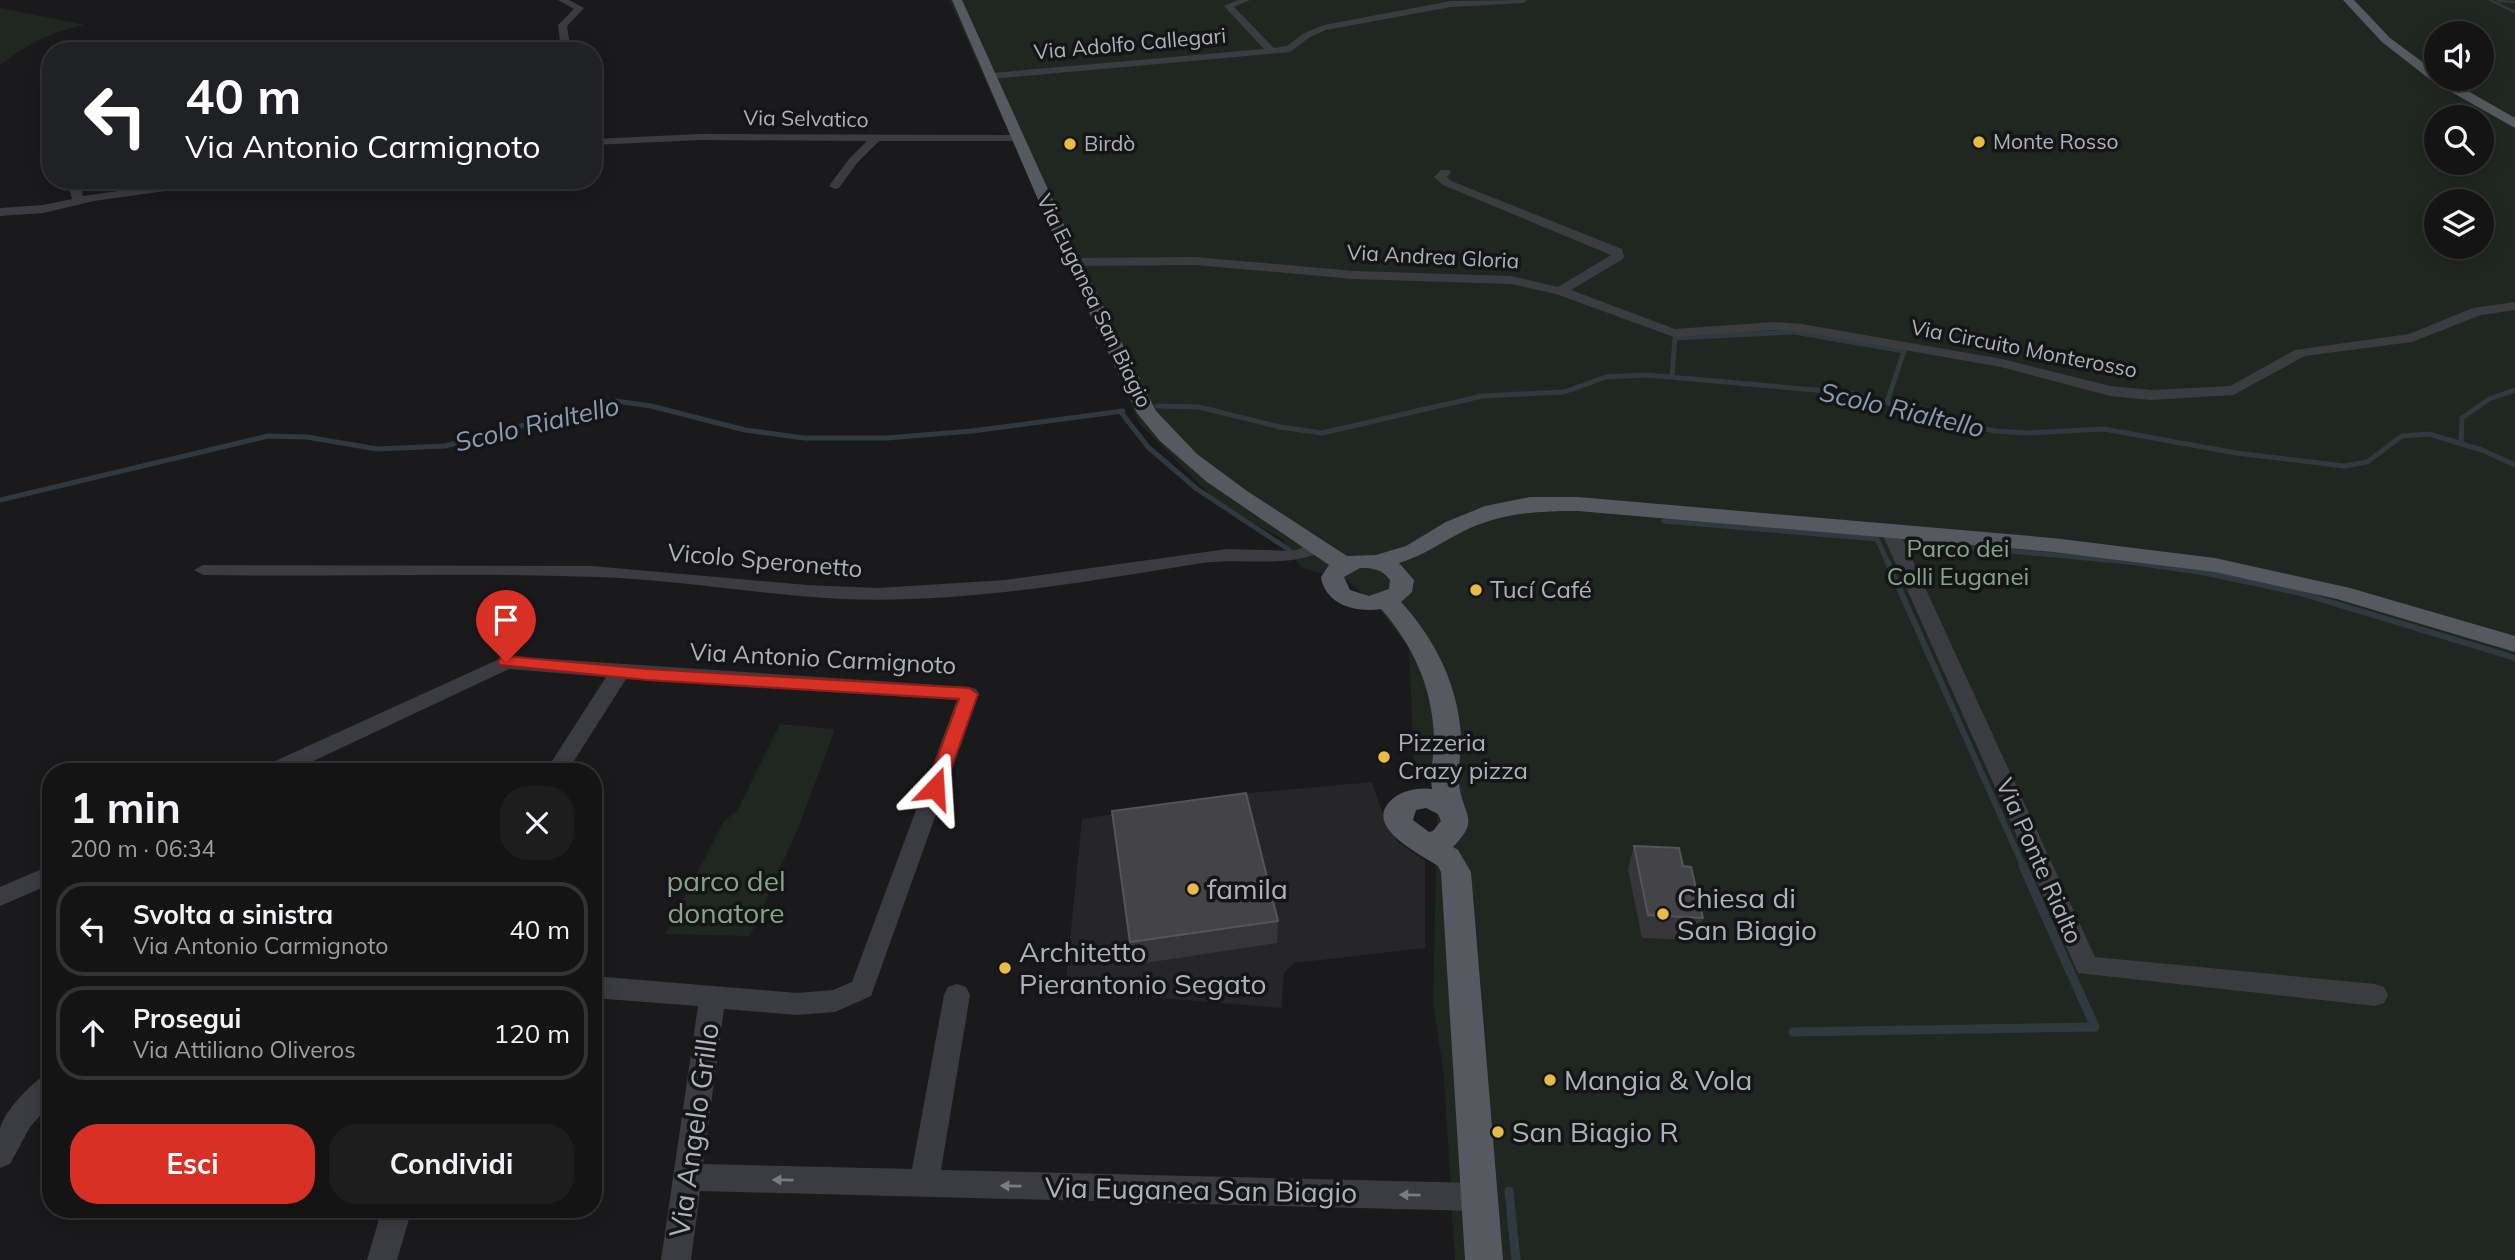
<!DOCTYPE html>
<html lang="it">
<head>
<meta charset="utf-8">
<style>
  :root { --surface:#141415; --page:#1d1d1e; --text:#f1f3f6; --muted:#9d9ea0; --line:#333334; --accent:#d93025 }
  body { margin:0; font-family:Mulish,sans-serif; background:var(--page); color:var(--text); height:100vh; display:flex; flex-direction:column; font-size:26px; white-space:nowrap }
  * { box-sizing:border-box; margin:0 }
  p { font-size:23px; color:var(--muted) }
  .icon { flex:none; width:38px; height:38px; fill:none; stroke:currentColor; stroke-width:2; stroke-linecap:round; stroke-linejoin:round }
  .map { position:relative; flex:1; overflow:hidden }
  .side { position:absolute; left:42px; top:763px; width:560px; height:455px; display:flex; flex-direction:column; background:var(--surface); border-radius:28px; box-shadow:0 4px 18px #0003,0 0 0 2px var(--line) }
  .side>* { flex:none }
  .banner { position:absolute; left:42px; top:42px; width:560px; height:147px; border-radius:28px; box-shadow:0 4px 18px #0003,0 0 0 2px var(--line); background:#202124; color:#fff; overflow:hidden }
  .tools { position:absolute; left:2424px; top:21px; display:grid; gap:14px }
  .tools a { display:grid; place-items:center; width:70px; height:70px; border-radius:50%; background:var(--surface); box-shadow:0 4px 18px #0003,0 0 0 2px var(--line); font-size:35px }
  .pin { position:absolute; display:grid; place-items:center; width:60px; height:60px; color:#fff; margin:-72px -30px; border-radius:50% 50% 50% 0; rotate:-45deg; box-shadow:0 0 7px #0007 }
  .pin .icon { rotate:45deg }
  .me { position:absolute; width:77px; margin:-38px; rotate:20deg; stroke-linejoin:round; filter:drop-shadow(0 0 5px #0008) }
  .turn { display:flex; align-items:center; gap:24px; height:147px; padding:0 28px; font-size:32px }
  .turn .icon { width:91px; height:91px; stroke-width:2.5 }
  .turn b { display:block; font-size:49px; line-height:60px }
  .round { display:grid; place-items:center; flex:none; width:74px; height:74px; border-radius:28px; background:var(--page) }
  .head { display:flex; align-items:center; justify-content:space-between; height:119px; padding:0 28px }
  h1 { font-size:42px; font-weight:700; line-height:52px }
  .action { display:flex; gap:14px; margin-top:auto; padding:14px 28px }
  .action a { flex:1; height:80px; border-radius:28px; background:var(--accent); color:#fff; font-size:28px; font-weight:700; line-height:80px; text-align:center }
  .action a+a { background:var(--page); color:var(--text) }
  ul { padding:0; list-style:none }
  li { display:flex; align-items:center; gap:21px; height:94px; margin:0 14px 10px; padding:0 14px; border:4px solid var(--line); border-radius:28px }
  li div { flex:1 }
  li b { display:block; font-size:26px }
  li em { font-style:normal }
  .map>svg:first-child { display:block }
</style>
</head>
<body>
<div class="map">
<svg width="2515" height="1260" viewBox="0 0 2515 1260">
  <rect width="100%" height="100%" fill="#1a1a1c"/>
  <!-- built -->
  <path fill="#262629" d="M1372 782 1385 821 1398 842 1425 861V948L1294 963 1284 973 1281 1008 1065 990 1082 819 1250 793Z"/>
  <!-- green -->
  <g fill="#202721" fill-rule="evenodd">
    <path d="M949 0H2515V1260H1455L1444 1076 1433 1002 1438 782 1414 766 1409 648 1376 605 1347 580 1302 568 1282 539 1215 500 1140 424ZM2436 33H2482V79H2436ZM2436 117H2482V163H2436ZM2436 201H2482V247H2436Z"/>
    <path d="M0 8 85 25C51 32 27 44 0 65Z"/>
    <path d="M780 724 835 729 799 826 750 936 665 934 724 821 737 811Z"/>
  </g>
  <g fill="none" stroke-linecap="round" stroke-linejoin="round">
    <!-- stream-far3 -->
    <g stroke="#303840" stroke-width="2.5">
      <path d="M2490 0 2515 12"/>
      <path d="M2498 1 2515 2"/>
    </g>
    <!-- stream-far2 -->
    <g stroke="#303840" stroke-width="5">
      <path d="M1672 376 1675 338 1794 332 1904 351 1887 402"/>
      <path d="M1157 406 1199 407 1280 427 1322 433 1482 396 1564 392 1606 377 1646 375 1850 393 1994 431 2028 433 2104 429 2236 453 2344 466 2367 462 2402 436 2429 434 2482 450 2515 465"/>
      <path d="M1120 411 1148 447 1197 489 1297 555"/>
      <path d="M2461 442 2462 418 2489 399 2515 390"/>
      <path d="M0 500 268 436 307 437 377 449 445 446 616 401 651 406 745 430 804 438H887L972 431 1123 411"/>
      <path d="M1664 521 1877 539 1888 563"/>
      <path d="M1914 542 2140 563"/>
    </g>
    <!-- stream-far1 -->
    <g stroke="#303840" stroke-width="6">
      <path d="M1887 561 2024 868"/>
      <path d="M2126 561 2202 572 2297 592 2515 658"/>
    </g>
    <!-- stream -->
    <g stroke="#303840" stroke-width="9">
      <path d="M1793 1032 2095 1027 2023 866"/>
      <path d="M1509 1191 1516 1260"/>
    </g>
    <!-- minor -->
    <g fill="#3b3c41" fill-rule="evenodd">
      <path d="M558 0H569L584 8 567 26 571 51H561L558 25 574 9Z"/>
      <path d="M1238 0H1250L1234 7 1274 48 1287 46 1304 33 1324 25 1451 1 1527 0 1523 3 1451 7 1326 30 1310 37 1290 52 991 79 986 76 991 73 1264 49 1224 6Z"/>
      <path d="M700 134 1018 135 1023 138 1018 141H879L857 163 839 188 835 189 829 186 849 159 867 141 700 140 593 145V139Z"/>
      <path d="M1441 170H1449L1451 172 1447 177 1451 181 1622 249 1624 256 1623 259 1571 290 1675 329 1774 322 1802 324 2002 359 2110 386 2151 390 2230 386 2295 350 2409 334 2473 308 2515 302V310L2481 315 2412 342 2305 356 2233 395 2151 400 2110 396 2001 367 1802 332 1774 330 1674 337 1556 294 1511 284 1354 279 1195 265 1073 266 1067 262 1073 258 1195 257 1354 271 1511 276 1558 287 1611 255 1443 185 1434 177Z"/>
      <path d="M67 180H79L83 196 194 180H228L222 183 94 201 43 213 0 216V208L43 205 72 199Z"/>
      <path d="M1890 526 1899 531 2095 957 2375 984 2384 987 2388 995 2384 1003 2375 1006 2078 973 1881 531Z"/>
      <path d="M1318 542 1327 547 1324 551C1285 569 1244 557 1202 563 1084 582 962 604 842 599 759 595 677 579 594 577 464 572 333 577 203 575L194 570 203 565 592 566 807 585 878 588 1005 580 1227 549 1293 551Z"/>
      <path d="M506 656 969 687 976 689 979 694 871 996 835 1012 797 1015 724 1009 703 1164 912 1169 944 995 948 987 957 984 966 987 970 995 941 1170 1478 1183 1488 1187 1492 1197 1488 1207 1478 1211 700 1191 691 1260H661L698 1006 593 998V976L797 993 833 990 852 982 957 700 626 679 567 772H545L606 677 509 669 290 772H259L262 767Z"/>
      <path d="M51 865V884L0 906V887Z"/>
      <path d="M51 1072V1103L30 1127 10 1164 0 1168C0 1156 0 1141 0 1129 3 1112 35 1078 51 1072Z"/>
      <path d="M382 1209H412L397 1260H367Z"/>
    </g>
    <!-- major -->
    <g fill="#575960" fill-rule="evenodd">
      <path d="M952 0H962L1081 262 1156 411 1197 454 1247 491 1347 556 1376 555 1406 546 1446 522 1485 506 1530 497H1578L2053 538 2215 558 2350 588 2515 636V652L2337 599 2215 572 2053 552 1578 511C1536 511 1500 513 1462 532 1440 543 1423 556 1399 563L1414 580 1412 592 1401 602C1435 639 1458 685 1461 736 1462 752 1457 769 1459 784 1463 817 1481 818 1453 847L1458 850 1471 872 1503 1260H1465L1441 872 1438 866C1419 853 1358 825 1395 797 1403 790 1422 787 1432 789 1429 772 1435 753 1434 736 1432 687 1413 645 1381 609 1357 613 1325 605 1321 577L1329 565 1207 482 1160 441 1137 413 1065 262ZM1360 568C1373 568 1382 569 1390 580L1389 589 1369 596 1350 590 1344 577ZM1426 808 1438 814 1441 821 1433 831 1429 832 1413 820 1416 810Z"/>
      <path d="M2343 0H2354L2390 38 2436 72V79H2447L2515 118V128L2432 81 2382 42Z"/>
    </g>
  </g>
  <!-- wall -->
  <g fill="#36363a">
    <path d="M1112 811 1278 921 1277 943 1132 965Z"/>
    <path d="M1634 846 1683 866 1703 918 1696 940 1642 938 1628 869Z"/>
  </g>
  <!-- building -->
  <g fill="#434348" stroke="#53555a" stroke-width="2">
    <path d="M1246 793 1278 921 1130 942 1112 811Z"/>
    <path d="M1634 846 1679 848 1683 866 1691 867 1703 918 1648 915Z"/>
  </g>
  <!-- one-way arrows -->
  <defs><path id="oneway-solid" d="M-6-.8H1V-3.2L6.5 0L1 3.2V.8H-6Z" transform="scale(1.75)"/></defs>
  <g fill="#7a7c84">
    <use href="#oneway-solid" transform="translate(783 1180) rotate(-179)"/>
    <use href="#oneway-solid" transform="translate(1011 1186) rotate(-179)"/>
    <use href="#oneway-solid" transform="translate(1410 1195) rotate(-179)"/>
  </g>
  <!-- route -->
  <path fill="#d93025" stroke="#8d1f18" stroke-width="2" d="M506 656 647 669 969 688 978 694 944 788 941 793H929L926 788 959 699 647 680 500 665 498 662 500 658Z"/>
  <!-- markers -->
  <g fill="#e8bb46" stroke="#151517" stroke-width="2.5">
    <circle cx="1979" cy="142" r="7"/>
    <circle cx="1070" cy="144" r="7"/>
    <circle cx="1476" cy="590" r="7"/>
    <circle cx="1384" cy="757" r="7"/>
    <circle cx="1193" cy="889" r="7"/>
    <circle cx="1663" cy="914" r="7"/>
    <circle cx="1005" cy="968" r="7"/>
    <circle cx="1550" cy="1080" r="7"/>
    <circle cx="1498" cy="1132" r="7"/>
  </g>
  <g text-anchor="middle" stroke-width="7" stroke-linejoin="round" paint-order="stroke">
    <!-- far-street labels -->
    <g font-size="21" fill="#adb1bb" stroke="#151517">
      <text transform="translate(1130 44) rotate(-5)" y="7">Via Adolfo Callegari</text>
      <text transform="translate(806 119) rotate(1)" y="7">Via Selvatico</text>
      <text transform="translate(1433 257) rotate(3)" y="7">Via Andrea Gloria</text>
      <text transform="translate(1094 301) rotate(64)" y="7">Via Euganea San Biagio</text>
      <text transform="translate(2024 349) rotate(11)" y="7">Via Circuito Monterosso</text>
    </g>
    <!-- far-poi labels -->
    <g font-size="21" fill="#adb1bb" stroke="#151517" text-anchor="start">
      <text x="1993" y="149">Monte Rosso</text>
      <text x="1084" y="151">Birdò</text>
    </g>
    <!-- park labels -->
    <g font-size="24" fill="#86a489" stroke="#151517">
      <text x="1958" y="557">Parco dei<tspan x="1958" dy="28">Colli Euganei</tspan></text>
    </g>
    <!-- street labels -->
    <g font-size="24" fill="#adb1bb" stroke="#151517">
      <text transform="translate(765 561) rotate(5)" y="8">Vicolo Speronetto</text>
      <text transform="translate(823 659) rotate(3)" y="8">Via Antonio Carmignoto</text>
      <text transform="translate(2039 861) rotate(66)" y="8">Via Ponte Rialto</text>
    </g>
    <!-- poi labels -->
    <g font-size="24" fill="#adb1bb" stroke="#151517" text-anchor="start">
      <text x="1490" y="598">Tucí Café</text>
      <text x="1398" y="751">Pizzeria<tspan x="1398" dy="28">Crazy pizza</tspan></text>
    </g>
    <!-- water labels -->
    <g font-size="26" font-style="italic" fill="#879cb3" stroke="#151517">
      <text transform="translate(1902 410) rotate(13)" y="9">Scolo Rialtello</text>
      <text transform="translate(537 424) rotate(-13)" y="9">Scolo Rialtello</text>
    </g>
    <!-- near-park labels -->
    <g font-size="28" fill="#86a489" stroke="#151517">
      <text x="726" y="891">parco del<tspan x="726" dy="32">donatore</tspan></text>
    </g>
    <!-- near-poi labels -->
    <g font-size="28" fill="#adb1bb" stroke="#151517" text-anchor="start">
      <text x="1207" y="899">famila</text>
      <text x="1677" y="908">Chiesa di<tspan x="1677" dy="32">San Biagio</tspan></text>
      <text x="1019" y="962">Architetto<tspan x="1019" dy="32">Pierantonio Segato</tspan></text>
      <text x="1564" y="1090">Mangia &amp; Vola</text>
      <text x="1512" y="1142">San Biagio R</text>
    </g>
    <!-- near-street labels -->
    <g font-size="28" fill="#adb1bb" stroke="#151517">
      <text transform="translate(694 1130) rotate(-82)" y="10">Via Angelo Grillo</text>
      <text transform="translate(1201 1190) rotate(1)" y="10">Via Euganea San Biagio</text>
    </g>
  </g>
</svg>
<div class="tools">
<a><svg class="icon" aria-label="sound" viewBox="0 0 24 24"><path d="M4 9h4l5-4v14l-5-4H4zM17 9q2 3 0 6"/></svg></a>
<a><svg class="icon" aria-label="search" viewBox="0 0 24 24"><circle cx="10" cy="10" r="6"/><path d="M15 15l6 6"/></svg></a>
<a><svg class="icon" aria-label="layers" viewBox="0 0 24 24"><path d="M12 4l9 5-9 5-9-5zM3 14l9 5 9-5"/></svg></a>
</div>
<div class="pin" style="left:506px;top:662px;background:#d93025"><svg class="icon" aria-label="arrive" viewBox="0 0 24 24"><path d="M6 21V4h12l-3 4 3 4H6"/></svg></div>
<svg class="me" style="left:935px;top:788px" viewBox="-20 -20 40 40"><path d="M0-17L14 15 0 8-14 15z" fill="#d93025" stroke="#fff" stroke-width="4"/></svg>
<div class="banner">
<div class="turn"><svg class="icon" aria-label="left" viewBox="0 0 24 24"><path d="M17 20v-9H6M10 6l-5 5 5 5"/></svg><div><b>40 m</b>Via Antonio Carmignoto</div></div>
</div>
<section class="side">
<div class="head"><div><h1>1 min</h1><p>200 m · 06:34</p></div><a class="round"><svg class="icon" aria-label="close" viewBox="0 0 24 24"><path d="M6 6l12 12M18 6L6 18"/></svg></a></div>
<ul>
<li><svg class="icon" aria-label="left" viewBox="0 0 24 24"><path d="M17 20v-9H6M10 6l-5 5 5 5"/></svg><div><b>Svolta a sinistra</b><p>Via Antonio Carmignoto</p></div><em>40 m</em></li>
<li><svg class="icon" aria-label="ahead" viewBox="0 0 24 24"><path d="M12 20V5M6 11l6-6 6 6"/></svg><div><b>Prosegui</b><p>Via Attiliano Oliveros</p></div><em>120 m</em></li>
</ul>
<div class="action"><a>Esci</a><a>Condividi</a></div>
</section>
</div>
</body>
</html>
